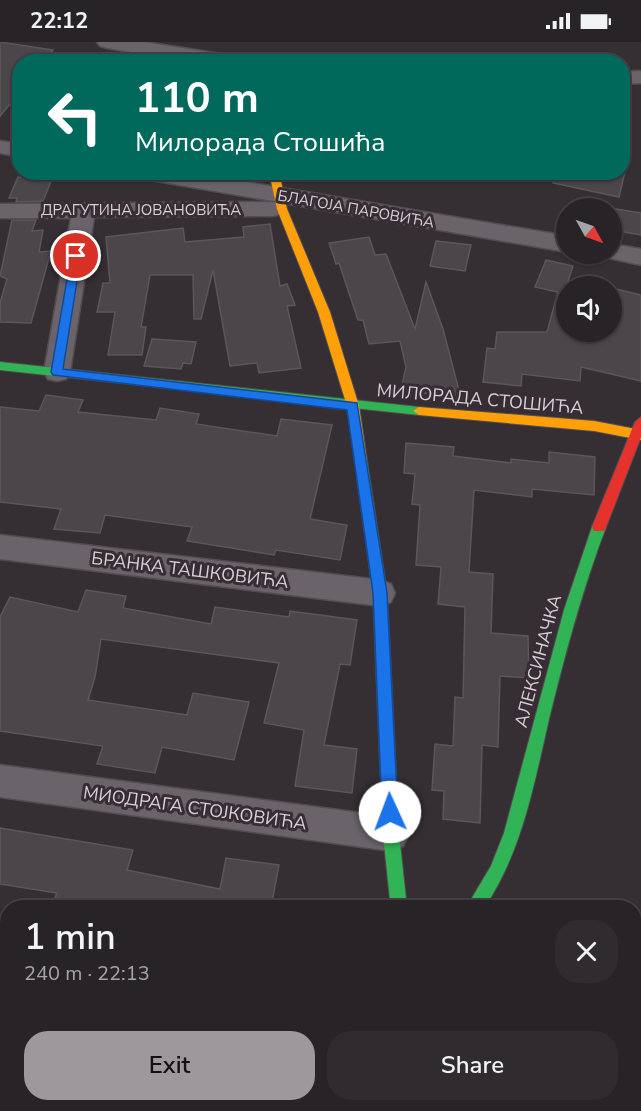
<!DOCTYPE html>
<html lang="en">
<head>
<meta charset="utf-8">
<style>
  :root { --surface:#282327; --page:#302b2f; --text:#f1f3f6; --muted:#a5a4a7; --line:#444044; --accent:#9e989d }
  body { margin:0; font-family:"Nunito Sans",sans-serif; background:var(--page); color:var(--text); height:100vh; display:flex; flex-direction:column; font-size:22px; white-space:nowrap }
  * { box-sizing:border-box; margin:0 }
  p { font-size:20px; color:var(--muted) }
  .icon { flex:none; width:33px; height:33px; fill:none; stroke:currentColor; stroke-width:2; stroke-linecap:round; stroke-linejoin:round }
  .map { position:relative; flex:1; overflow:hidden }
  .sheet { position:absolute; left:0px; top:858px; width:642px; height:212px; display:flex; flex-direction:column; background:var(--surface); border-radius:24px 24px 0 0; box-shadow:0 2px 4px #0004,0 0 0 2px var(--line) }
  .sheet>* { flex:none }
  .banner { position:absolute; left:12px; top:12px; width:618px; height:126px; border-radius:24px; box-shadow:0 2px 4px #0004,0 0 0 2px var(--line); background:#00695c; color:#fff; overflow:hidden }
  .needle { width:39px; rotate:130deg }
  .fabs { position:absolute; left:556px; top:156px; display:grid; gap:12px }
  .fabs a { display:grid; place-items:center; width:66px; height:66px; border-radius:50%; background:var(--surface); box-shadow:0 2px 4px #0004,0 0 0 2px var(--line); font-size:30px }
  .pin { position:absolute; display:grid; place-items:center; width:51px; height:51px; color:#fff; margin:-26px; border:3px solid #fff; border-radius:50%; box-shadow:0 2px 6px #0007 }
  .me { position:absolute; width:66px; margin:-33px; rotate:358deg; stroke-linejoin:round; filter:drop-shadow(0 0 4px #0008) }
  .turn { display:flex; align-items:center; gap:21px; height:126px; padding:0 24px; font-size:27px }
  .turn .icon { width:78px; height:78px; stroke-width:2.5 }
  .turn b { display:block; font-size:42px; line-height:51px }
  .round { display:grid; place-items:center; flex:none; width:63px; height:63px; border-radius:24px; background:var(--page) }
  .summary { display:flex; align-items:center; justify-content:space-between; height:102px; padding:0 24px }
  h1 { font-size:36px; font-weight:600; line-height:45px }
  .button { display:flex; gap:12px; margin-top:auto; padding:12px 24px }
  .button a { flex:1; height:69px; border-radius:24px; background:var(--accent); color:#111; font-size:24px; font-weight:600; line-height:69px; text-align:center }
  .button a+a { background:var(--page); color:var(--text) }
  .status { display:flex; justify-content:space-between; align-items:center; height:42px; padding:0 30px; background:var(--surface); direction:ltr }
  .status svg { height:16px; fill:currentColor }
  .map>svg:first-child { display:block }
</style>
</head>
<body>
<div class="status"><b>22:12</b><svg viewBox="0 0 49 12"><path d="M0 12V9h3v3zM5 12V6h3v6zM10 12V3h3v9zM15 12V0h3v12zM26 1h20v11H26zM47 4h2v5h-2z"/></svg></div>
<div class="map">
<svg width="641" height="1069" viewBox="0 0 641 1069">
  <rect width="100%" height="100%" fill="#352f34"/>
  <!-- green -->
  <path fill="#5d3254" d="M0 915 7 916 8 1062H502L505 1069H0Z"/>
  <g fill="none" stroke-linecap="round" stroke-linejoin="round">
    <!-- stream -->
    <g fill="#915d86" fill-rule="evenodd">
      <path d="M0 1032H8V1043L0 1042Z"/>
      <path d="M143 1062H182L195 1065 197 1069H158L145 1066Z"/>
    </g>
  </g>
  <!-- building -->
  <g fill="#4b464a" stroke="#5b565a" stroke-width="1.5">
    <path d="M0 0 53 8 44 20H20V50L0 74Z"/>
    <path d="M554 130H625L619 155 553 141Z"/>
    <path d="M18 135 52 137 43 159 16 160 17 156H9Z"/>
    <path d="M616 167 641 171V193L612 188Z"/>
    <path d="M12 178H36L32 189 43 188 39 210 51 209 31 281 0 280V261L7 237 0 234Z"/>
    <path d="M270 182 280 244 287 242 295 263 287 264 301 326 259 331 257 321 230 324 213 228 201 277H194L193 233H150L141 285H146L142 313H108L115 270H97L103 241H110L106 195 183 186 185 200 244 195 243 185Z"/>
    <path d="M369 195 375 213 386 212 415 287 426 240 443 287 461 356 401 348 406 325 400 299 369 302 363 278H358L339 221 336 222 329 201Z"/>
    <path d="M436 199 471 203 465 229 430 224Z"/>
    <path d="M546 218 573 224 567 242V290H612V246L641 253V339L581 325 580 339 522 332 521 344 483 340 487 306 495 307 497 290H547L558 250 535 245Z"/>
    <path d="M152 297 196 300 191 322 183 321 181 327 144 324Z"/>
    <path d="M46 353 83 358 78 370 156 378 160 366 199 372 196 382 277 394 281 377 332 383 310 477 347 483 340 518 276 508 274 513 187 499 192 485 105 473 100 491 54 487 61 467 0 460V365L39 369Z"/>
    <path d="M406 401 454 405 453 414 511 421V417L549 421V410L595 415 594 453 532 447V455L474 448 469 530 493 532 491 591 528 594 529 636 500 634 498 705 482 703 480 781 443 777 444 749 432 748 435 702 453 704 455 655 463 656 465 565 438 562 441 525 416 523 420 463 412 462 415 432 404 431Z"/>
    <path d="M86 548 126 554 123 566 211 582 215 565 289 575 290 569 357 578 350 623 340 622 324 703 357 707 352 751 295 744 304 688 264 681 279 621 101 597 95 635 88 658 187 673 193 651 249 660 234 718 162 705 155 731 97 722 103 704 0 689V575L10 555 78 570Z"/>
    <path d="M0 786 133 808 127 828 220 847 226 816 279 823 271 866H102L55 856 57 851 0 842Z"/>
  </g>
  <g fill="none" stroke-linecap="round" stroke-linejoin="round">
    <defs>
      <g id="street">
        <path d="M97 0H144L234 14 241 16 244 20H193L107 6 100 4Z"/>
        <path d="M641 29V41L622 42V30Z"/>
        <path d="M0 99 20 102V115L0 111Z"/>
        <path d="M134 130H187L567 194V210L145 137 137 135Z"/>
        <path d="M273 160 281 162 284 167 281 172 273 174 94 175 70 330 66 337 57 339 48 337 44 330 71 176H0V162Z"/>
        <path d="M612 202 641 207V223L604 215 601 212H612Z"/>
        <path d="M0 493 380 538 391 542 395 551 391 560 380 564 0 517Z"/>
        <path d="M0 723 391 775 403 780 409 792 403 804 391 809 0 755Z"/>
      </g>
      <g id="fast">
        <path d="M0 320 419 365 425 369 419 373 0 328Z"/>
        <path d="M361 414 367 419 387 551 399 792 406 857 410 866H393L390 858 383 792 373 551 355 419Z"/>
        <path d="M599 480 604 481 606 485C582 548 565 612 549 677 534 742 522 810 484 866H466L491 824 504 791 564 568 592 485 594 481Z"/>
      </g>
      <g id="slow">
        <path d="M269 130H279L287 167 330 270 359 364 367 419 365 422H357L355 419 347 364 318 270 277 167Z"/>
        <path d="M419 365 594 379 641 388V398L594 389 419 373 413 369Z"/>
      </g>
      <path id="jam" d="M641 375V395L606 485 604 489H594L592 485 635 380Z"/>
    </defs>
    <!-- street casing -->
    <use href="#street" stroke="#514d50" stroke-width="3"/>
    <!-- fast casing -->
    <use href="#fast" stroke="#514d50" stroke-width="2"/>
    <!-- slow casing -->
    <use href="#slow" stroke="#514d50" stroke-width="2"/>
    <!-- jam casing -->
    <use href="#jam" stroke="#514d50" stroke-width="2"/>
    <!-- street -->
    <use href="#street" fill="#6b636a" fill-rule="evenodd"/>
    <!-- fast -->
    <use href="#fast" fill="#30b455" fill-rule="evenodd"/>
    <!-- slow -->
    <use href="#slow" fill="#ff9f0a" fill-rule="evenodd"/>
    <!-- jam -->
    <use href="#jam" fill="#e5322d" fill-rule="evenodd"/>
  </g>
  <!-- route -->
  <path fill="#1a73e8" stroke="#114b97" stroke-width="1.5" d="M76 211 81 214 63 327 357 361 387 551 398 770 395 775 390 778 384 775 382 770 373 551 347 368 53 333 51 330 71 214Z"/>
  <g text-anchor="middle" stroke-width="6" stroke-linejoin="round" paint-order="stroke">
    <!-- far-street labels -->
    <g font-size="15" fill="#d7d0d5" stroke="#382c35">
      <text transform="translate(356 167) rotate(10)" y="5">БЛАГОЈА ПАРОВИЋА</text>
      <text x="141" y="173">ДРАГУТИНА ЈОВАНОВИЋА</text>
    </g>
    <!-- street labels -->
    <g font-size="18" fill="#d7d0d5" stroke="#382c35">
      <text transform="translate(480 357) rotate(5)" y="6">МИЛОРАДА СТОШИЋА</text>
      <text transform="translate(190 528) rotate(7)" y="6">БРАНКА ТАШКОВИЋА</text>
      <text transform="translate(538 619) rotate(-75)" y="6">АЛЕКСИНАЧКА</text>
      <text transform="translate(195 766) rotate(8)" y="6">МИОДРАГА СТОЈКОВИЋА</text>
    </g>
  </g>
</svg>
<div class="fabs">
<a><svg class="needle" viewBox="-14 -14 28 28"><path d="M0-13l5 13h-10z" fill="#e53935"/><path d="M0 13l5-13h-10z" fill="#a5a4a7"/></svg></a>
<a><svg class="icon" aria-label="sound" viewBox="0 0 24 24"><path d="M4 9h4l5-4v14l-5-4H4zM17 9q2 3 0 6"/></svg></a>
</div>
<div class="pin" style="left:76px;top:214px;background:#d93025"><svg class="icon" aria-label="arrive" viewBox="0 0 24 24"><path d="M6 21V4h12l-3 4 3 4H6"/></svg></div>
<svg class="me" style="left:390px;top:770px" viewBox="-20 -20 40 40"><circle r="19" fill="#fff"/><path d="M0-13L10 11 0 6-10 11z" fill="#1a73e8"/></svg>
<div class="banner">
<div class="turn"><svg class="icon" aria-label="left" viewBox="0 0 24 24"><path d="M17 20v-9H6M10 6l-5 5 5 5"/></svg><div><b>110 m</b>Милорада Стошића</div></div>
</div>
<section class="sheet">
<div class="summary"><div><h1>1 min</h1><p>240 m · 22:13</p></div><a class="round"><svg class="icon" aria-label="close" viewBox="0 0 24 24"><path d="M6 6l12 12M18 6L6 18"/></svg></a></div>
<div class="button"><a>Exit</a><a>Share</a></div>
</section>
</div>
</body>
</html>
